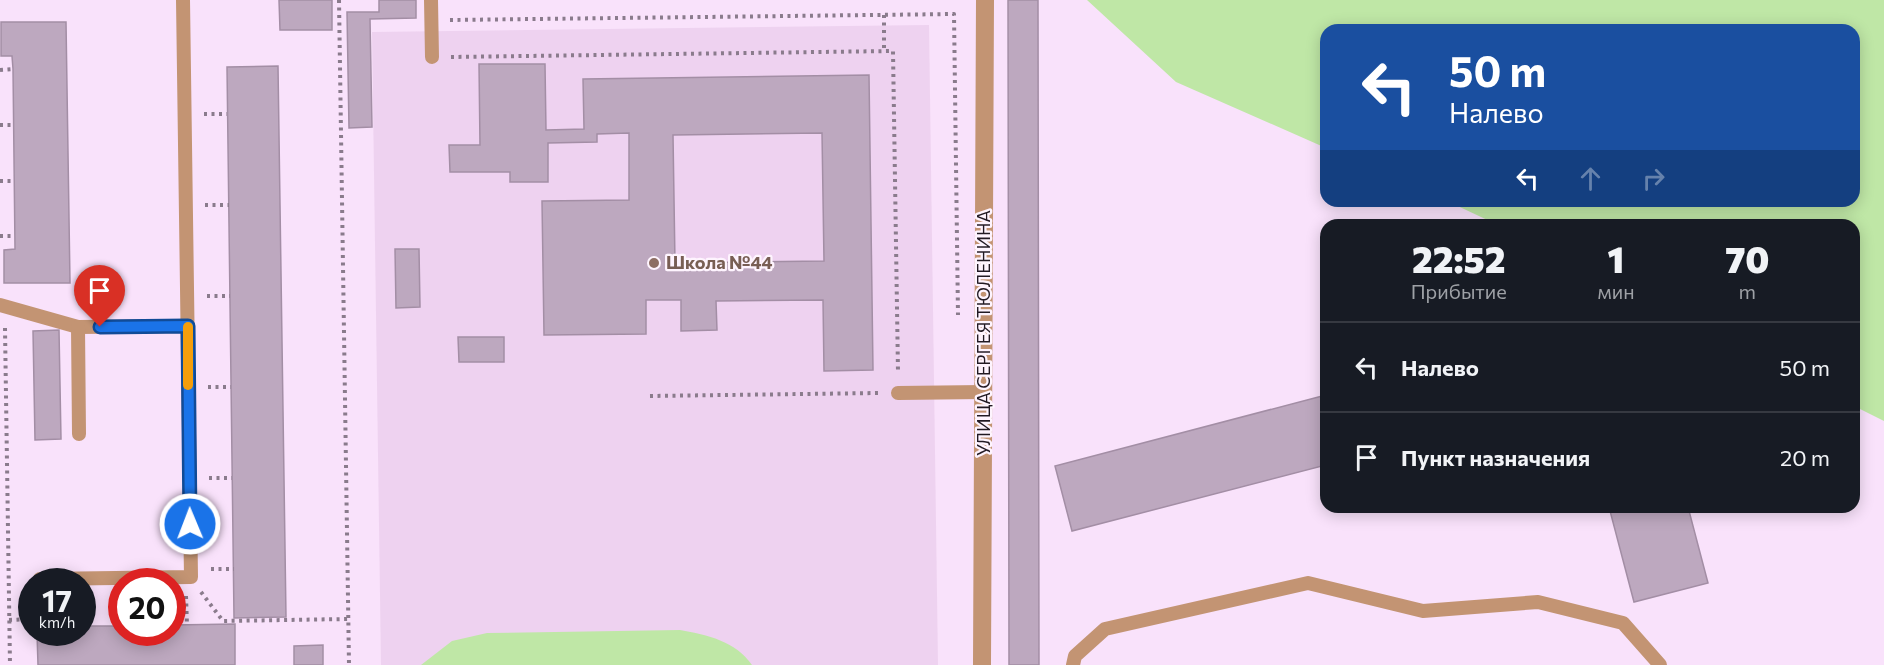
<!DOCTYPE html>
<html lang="ru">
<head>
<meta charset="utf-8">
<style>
  :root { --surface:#171b24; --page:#242831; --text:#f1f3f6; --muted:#9ea1a6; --line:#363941 }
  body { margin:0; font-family:Commissioner,sans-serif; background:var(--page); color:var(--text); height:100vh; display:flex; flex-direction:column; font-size:22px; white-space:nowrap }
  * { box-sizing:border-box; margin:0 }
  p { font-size:20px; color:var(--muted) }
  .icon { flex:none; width:33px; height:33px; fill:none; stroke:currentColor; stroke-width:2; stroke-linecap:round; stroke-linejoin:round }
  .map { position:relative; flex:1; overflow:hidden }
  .details { position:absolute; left:1320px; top:219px; width:540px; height:294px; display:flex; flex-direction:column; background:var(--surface); border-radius:18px; box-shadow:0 3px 15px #0003 }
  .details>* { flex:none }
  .guide { position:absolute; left:1320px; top:24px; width:540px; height:183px; border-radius:18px; box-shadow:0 3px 15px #0003; background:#1a4fa0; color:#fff; overflow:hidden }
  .speed { position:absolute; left:18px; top:568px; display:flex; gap:12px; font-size:30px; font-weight:700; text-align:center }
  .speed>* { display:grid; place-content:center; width:78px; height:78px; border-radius:50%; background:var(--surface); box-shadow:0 3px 15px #0003; line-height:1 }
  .speed small { font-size:15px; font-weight:400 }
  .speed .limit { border:9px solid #d22; background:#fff; color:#111 }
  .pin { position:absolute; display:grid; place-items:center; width:51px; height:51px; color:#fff; margin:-62px -26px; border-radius:50% 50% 50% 0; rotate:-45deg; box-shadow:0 0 6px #0007 }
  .pin .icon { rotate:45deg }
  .me { position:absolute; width:66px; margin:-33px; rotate:359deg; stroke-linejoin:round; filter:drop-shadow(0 0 4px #0008) }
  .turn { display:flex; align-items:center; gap:21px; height:126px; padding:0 30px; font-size:27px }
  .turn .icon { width:78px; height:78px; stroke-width:2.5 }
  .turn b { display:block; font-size:42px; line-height:51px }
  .lanes { display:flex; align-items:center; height:57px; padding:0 30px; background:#0003; justify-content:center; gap:30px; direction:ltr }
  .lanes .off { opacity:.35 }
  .eta { display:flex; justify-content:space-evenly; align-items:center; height:102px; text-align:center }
  .eta b { font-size:36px; font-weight:800; line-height:42px }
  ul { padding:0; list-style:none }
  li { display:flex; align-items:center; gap:18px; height:90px; padding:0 30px; border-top:2px solid var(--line) }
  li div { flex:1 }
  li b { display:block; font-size:22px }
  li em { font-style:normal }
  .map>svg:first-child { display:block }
</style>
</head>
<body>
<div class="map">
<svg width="1884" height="665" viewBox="0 0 1884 665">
  <rect width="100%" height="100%" fill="#f9e2fb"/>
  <!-- built -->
  <path fill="#eed2f0" d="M929 25 938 665H381L372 32Z"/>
  <!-- green -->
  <g fill="#bfe7a6">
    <path d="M1087 0H1884V421L1854 406V225H1498L1447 201H1854V30H1326V148L1176 82Z"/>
    <path d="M680 630C708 635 735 641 752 665H421L452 641 487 633Z"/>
  </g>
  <!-- building -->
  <g fill="#bda8bf" stroke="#a38ea5" stroke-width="1.5" fill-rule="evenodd">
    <path d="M279 0H332V30H280Z"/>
    <path d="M379 0H416V18L370 19 372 127 349 128 347 12H379Z"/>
    <path d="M1008 0H1038L1039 665H1009Z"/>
    <path d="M1 22H66L70 283H4V250L15 249 13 69 12 56H1Z"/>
    <path d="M479 64H545L546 130 584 129 583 79 869 75 873 370 824 371 823 300 716 301 717 330 681 331V300H646V334L544 335 542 201 629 200V133L597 134V142L548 143V182H510V172H450L449 145H480ZM822 133 824 261 675 263 673 135Z"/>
    <path d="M278 66 286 617 234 618 227 67Z"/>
    <path d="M395 249H419L420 307 396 308Z"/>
    <path d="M59 330 61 439 35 440 33 331Z"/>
    <path d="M458 337H504V362H459Z"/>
    <path d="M1326 395V465L1072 531 1055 466Z"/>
    <path d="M1609 507H1688L1708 583 1634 602Z"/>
    <path d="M235 624V665H38L37 633H82V626H122V633H172V625Z"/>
    <path d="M323 645V665H294V646Z"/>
  </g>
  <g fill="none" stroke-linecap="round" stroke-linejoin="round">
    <!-- path -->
    <g stroke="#8a7b8c" stroke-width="4" stroke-dasharray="3 4.5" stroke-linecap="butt">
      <path d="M339 0 349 665"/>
      <path d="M884 15V52"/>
      <path d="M450 20 954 14 958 315"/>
      <path d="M451 57 893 51 898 372"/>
      <path d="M0 70 13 69"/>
      <path d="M204 114H227"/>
      <path d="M0 125H13"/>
      <path d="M0 181H14"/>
      <path d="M205 205H229"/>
      <path d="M0 236H15"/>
      <path d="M207 296H230"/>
      <path d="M5 328 10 665"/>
      <path d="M208 387H231"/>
      <path d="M650 396 878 393"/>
      <path d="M209 478H232"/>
      <path d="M211 569H234"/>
      <path d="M201 592 223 621 348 619"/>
      <path d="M186 596 187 625"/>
      <path d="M90 597V626"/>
      <path d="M82 619H90"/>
      <path d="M9 620 32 619"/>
    </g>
    <!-- lane -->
    <g stroke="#c39473" stroke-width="14">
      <path d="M431 0 432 57"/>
      <path d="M0 305 78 327 187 326"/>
      <path d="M78 327 79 434"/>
      <path d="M898 393 983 392"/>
      <path d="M40 579 191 577 183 0"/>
      <path d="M1073 665 1075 656 1105 629 1308 583 1423 611 1538 602 1623 623 1660 665"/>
    </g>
    <!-- street -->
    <path stroke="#c39473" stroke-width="18" d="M982 665 985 0"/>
  </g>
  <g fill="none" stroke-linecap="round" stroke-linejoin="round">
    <defs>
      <path id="route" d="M100 327 188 326 190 524"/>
    </defs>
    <!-- route casing -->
    <use href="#route" stroke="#114b97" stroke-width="15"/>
    <!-- route -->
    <use href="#route" stroke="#1a73e8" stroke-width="10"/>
    <!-- slow -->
    <path stroke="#f59e0b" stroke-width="10" d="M188 327V385"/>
  </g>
  <!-- markers -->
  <circle fill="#8d6e63" stroke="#fef4fe" stroke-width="2" cx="654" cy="263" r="6"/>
  <g text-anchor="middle" stroke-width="4.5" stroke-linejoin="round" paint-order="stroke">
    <!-- education labels -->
    <g font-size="18" font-weight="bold" fill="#785e54" stroke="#fef4fe" text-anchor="start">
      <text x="666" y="269">Школа №44</text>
    </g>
    <!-- street labels -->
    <g font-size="18" fill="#211922" stroke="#fef4fe">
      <text transform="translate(984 333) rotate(-90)" y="6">УЛИЦА СЕРГЕЯ ТЮЛЕНИНА</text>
    </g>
  </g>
</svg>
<div class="speed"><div>17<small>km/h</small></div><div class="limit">20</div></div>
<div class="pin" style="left:100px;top:327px;background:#d93025"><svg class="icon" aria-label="arrive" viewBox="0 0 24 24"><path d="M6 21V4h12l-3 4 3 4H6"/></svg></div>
<svg class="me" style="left:190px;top:524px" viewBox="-20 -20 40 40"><circle r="17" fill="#1a73e8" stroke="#fff" stroke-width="3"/><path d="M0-11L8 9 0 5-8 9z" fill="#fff"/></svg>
<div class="guide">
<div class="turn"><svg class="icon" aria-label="left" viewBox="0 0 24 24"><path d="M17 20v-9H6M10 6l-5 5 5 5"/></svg><div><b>50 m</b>Налево</div></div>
<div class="lanes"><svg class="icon" aria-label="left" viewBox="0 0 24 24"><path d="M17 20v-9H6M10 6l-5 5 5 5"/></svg><svg class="icon off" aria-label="ahead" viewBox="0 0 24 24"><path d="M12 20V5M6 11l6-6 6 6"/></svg><svg class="icon off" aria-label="right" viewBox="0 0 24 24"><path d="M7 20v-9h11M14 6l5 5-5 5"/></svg></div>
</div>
<section class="details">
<div class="eta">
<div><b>22:52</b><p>Прибытие</p></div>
<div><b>1</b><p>мин</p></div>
<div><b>70</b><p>m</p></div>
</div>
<ul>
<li><svg class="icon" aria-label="left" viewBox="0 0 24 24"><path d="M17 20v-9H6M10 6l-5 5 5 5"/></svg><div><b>Налево</b></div><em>50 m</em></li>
<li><svg class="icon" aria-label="arrive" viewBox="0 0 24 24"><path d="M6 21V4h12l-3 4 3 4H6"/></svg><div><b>Пункт назначения</b></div><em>20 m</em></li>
</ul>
</section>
</div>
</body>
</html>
